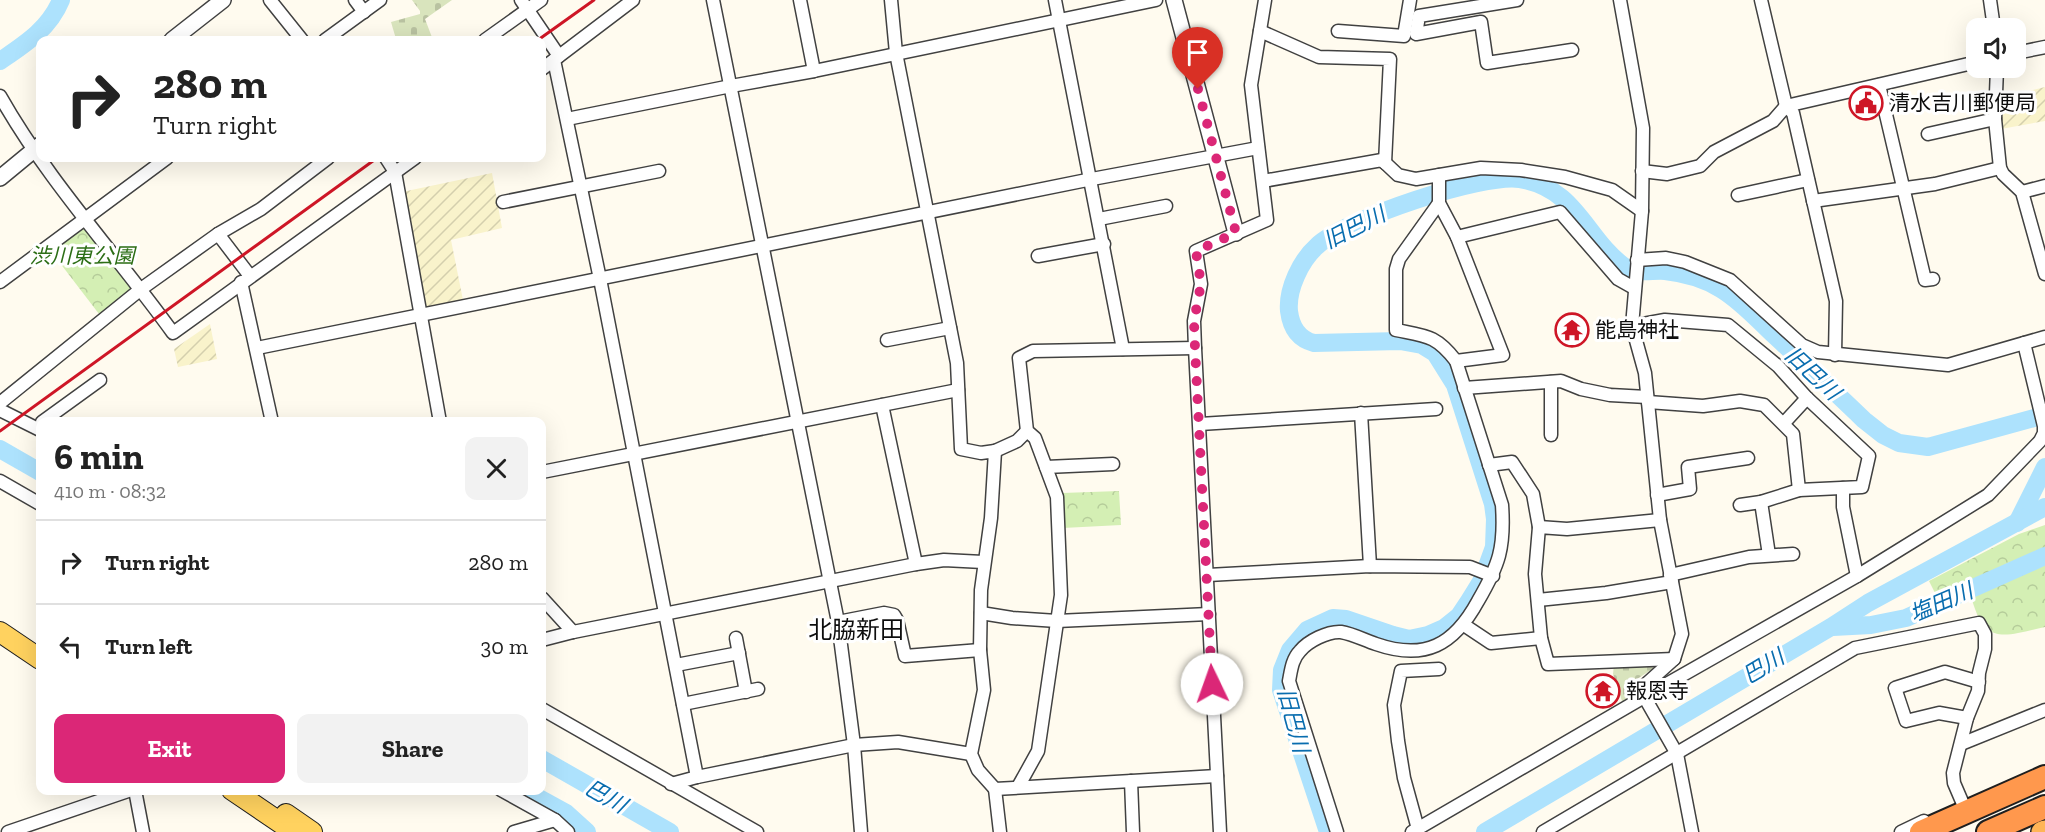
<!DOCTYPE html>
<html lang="en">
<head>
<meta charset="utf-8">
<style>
  :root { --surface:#fff; --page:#f2f2f2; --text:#222; --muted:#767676; --line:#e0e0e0; --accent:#db2777 }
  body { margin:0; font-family:"Zilla Slab","Noto Sans JP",serif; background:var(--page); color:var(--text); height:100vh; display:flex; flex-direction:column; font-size:22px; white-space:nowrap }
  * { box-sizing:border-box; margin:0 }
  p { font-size:20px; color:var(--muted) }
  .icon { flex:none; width:33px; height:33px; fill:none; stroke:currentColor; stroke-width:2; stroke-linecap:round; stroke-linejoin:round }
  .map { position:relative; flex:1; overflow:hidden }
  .sheet { position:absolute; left:36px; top:417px; width:510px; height:378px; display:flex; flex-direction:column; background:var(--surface); border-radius:12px; box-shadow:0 6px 24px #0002 }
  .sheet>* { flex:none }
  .top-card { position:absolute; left:36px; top:36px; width:510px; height:126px; border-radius:12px; box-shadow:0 6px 24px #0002; background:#fff; color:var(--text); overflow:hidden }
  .fabs { position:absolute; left:1966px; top:18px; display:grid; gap:12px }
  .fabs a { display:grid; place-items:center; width:60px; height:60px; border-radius:12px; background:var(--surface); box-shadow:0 6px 24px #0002; font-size:30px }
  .pin { position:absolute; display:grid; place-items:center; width:51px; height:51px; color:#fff; margin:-62px -26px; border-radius:50% 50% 50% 0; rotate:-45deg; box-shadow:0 0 6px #0007 }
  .pin .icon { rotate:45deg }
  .me { position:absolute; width:66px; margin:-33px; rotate:357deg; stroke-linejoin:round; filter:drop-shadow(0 0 4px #0008) }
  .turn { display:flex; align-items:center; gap:21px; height:126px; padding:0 18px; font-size:27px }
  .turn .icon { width:78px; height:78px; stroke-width:2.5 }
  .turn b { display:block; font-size:42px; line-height:51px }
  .round { display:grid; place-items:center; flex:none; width:63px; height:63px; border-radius:12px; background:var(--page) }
  .headline { display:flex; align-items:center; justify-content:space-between; height:102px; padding:0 18px }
  h1 { font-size:36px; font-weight:800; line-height:45px }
  .cta { display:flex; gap:12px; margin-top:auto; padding:12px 18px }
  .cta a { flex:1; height:69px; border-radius:12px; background:var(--accent); color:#fff; font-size:24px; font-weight:800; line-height:69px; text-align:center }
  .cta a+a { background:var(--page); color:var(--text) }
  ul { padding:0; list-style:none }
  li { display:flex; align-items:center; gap:18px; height:84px; padding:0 18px; border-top:2px solid var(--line) }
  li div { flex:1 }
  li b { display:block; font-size:22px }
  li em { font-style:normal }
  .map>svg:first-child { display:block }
</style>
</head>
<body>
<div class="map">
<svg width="2045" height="832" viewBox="0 0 2045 832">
  <defs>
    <pattern id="farmland-furrows" width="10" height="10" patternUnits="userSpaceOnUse" patternTransform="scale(1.5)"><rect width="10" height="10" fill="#f9f3cb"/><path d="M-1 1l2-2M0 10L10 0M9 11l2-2" fill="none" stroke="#d4cfad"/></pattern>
    <pattern id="cemetery-stones" width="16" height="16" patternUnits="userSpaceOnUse" patternTransform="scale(1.5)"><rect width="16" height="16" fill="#d9e4bd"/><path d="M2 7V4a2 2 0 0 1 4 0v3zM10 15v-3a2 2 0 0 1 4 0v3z" fill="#b9c2a1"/></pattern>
    <pattern id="park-crowns" width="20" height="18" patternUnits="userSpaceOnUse" patternTransform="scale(1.5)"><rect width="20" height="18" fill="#d4efb4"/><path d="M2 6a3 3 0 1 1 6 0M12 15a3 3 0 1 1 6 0" fill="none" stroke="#b5cc9a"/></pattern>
  </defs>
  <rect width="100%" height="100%" fill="#fffbef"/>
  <!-- farmland -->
  <g fill="url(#farmland-furrows)">
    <path d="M2045 87V121L2001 129 2000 98Z"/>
    <path d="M492 173 502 228 451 240 463 300 427 308 422 304 402 192Z"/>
    <path d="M210 324 217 359 178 367 174 349Z"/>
  </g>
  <!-- cemetery -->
  <g fill="url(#cemetery-stones)">
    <path d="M412 0H452L425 19 433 40H393L396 39 391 22 420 14V11Z"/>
    <path d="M1657 662V666L1631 683 1637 696 1623 704 1613 674 1614 664Z"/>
  </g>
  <!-- park -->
  <g fill="url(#park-crowns)">
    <path d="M80 227 87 228 131 286 130 290 99 314 50 250Z"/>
    <path d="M1119 491 1121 525 1063 528 1062 493Z"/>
    <path d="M2045 525V627C2006 635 1986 647 1972 600L1938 599 1929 581 2019 534Z"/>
  </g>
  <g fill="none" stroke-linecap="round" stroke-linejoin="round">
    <!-- river -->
    <g stroke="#ade2fd" stroke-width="18">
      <path d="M0 61C25 44 49 29 61 0"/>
      <path d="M0 449 40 472"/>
      <path d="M2017 523 2045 467"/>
      <path d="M1833 627 1871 625 1906 618 2045 556"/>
      <path d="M542 759 670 832"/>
      <path d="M524 790 566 813 587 832"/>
      <path d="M1328 832 1281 690 1282 670 1290 650 1307 630 1333 618 1346 619 1393 635 1409 639 1428 635 1444 628 1459 616 1469 601 1482 580 1494 547 1495 519 1493 504 1455 385 1435 353 1422 345 1400 341 1314 343C1298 339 1291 327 1289 311 1287 289 1301 260 1317 246 1345 219 1483 173 1520 179 1578 189 1585 239 1625 267 1635 274 1653 270 1665 271 1683 273 1705 279 1721 289 1741 301 1758 320 1775 336 1805 364 1835 392 1864 420L1883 435 1899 443 1928 447 2045 415"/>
      <path d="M1485 832 1831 627 1868 603 2045 507"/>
    </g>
    <defs>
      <g id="minor">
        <path d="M270 0 302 40"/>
        <path d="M355 0 364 12"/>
        <path d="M521 0 559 56"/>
        <path d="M713 0 838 622 854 745 861 832"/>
        <path d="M800 0 814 71"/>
        <path d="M891 0 896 53 957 363 961 449 981 453 995 451 991 518 981 590 980 650 984 690 971 754 978 770 995 789 1217 776"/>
        <path d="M1055 0 1123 349"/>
        <path d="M1517 0 1419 16 1416 34 1481 22 1487 63 1572 50"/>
        <path d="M1620 0 1643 128 1642 211 1632 326 1645 373 1660 520 1682 634 1674 659 1645 685 1641 691 1677 754 1692 832"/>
        <path d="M1761 0 1786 106 1793 113 1836 301 1835 355"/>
        <path d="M1990 0 1994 28"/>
        <path d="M1260 31 1319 57 1390 59 1385 163"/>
        <path d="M1338 31 1404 36 1410 0"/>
        <path d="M325 40 380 0"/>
        <path d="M485 40 541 0"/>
        <path d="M2016 53 2045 47"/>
        <path d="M554 60 600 279 697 777"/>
        <path d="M1997 68 1995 119 2000 168 2003 174 2022 192 2045 274"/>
        <path d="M542 69 633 0"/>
        <path d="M1879 85 1925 280 1933 279"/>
        <path d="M0 96C48 181 116 254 173 333L415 158"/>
        <path d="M567 119 731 86 814 71 1156 0"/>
        <path d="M1928 134 1995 119"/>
        <path d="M386 158 395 172 440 422"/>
        <path d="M1642 171 1667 174 1700 166 1714 152 1773 121 1786 106 1977 62"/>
        <path d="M1439 175V203L1457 237 1503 355 1456 361"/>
        <path d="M1263 181 1382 160 1398 175 1416 179 1481 168 1521 170 1565 177 1612 190 1642 211"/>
        <path d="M2022 192 2045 186"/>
        <path d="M1738 195 1808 180"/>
        <path d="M1813 201 1935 184 2000 168"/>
        <path d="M503 202 659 171"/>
        <path d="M1099 219 1166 206"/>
        <path d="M218 234 250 276"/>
        <path d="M1457 237 1560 212 1618 279 1634 288"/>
        <path d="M1038 256 1104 244"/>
        <path d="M1637 260 1666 258 1685 262 1730 280 1802 345 1818 352 1948 365 2045 337"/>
        <path d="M0 282 167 158"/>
        <path d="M241 282 272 422"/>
        <path d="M1632 326 1665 320 1728 325 1778 366 1807 398 1869 456 1862 487 1799 490 1761 502 1740 505"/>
        <path d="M887 340 950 328"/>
        <path d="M257 348 1092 179 1258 148"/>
        <path d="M1464 388 1561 381 1581 389 1610 395 1647 397"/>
        <path d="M1648 402 1703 406 1740 401 1764 405 1793 434 1799 490"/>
        <path d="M0 403 141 289 218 234 261 209 328 158"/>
        <path d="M882 405 916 564"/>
        <path d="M0 410 40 430"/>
        <path d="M1361 413 1370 566"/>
        <path d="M42 422 100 380"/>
        <path d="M1784 423 1807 398"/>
        <path d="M1200 424 1436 409"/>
        <path d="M1551 435V382"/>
        <path d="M995 451 1017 441 1027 431"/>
        <path d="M1489 465 1512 462 1533 494 1539 527"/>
        <path d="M1046 467 1113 464"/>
        <path d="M542 472 958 390"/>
        <path d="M0 481 40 504"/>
        <path d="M1843 488V507L1857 576"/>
        <path d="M1657 495 1690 489 1688 467 1748 458"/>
        <path d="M1761 502 1769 555"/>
        <path d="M1660 520 1567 529 1539 527 1535 574 1541 638 1548 664 1674 659"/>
        <path d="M1208 575 1370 566 1470 567 1493 576"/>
        <path d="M1670 575 1749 557 1793 554"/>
        <path d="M542 598 573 632 916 564 944 560 983 562"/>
        <path d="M1538 600 1606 593 1672 582"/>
        <path d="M981 613 1012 618 1057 621 1209 614"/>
        <path d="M838 622 884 613 894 615 897 620 905 656 980 650"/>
        <path d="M1464 625 1491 643 1541 638"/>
        <path d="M736 638 746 692"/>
        <path d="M542 640 573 632"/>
        <path d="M676 665 739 653"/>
        <path d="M683 704 758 689"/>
        <path d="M542 709 757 832"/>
        <path d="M1967 718 1939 713 1906 721 1895 688 1945 672 1979 682"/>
        <path d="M1961 744 2045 710"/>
        <path d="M1131 781 1133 832"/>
        <path d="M671 784 697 777 854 745 898 742 971 754"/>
        <path d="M1018 787 1038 751 1061 595 1057 497 1035 438 1027 431 1019 358 1033 351 1195 348"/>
        <path d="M995 789 1000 832"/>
        <path d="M135 790 143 832"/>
        <path d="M501 790 555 820 568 832"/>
        <path d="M1418 829 1404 778 1398 741 1394 705 1401 671 1439 669"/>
        <path d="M8 832 131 790"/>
        <path d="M514 832 555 820"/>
        <path d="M1220 832 1195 348 1194 321 1201 284 1196 251 1267 220 1251 85 1265 0"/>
        <path d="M1337 832 1289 681C1291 671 1292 659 1300 651 1308 641 1328 631 1341 632 1353 634 1364 640 1376 644 1425 661 1454 645 1478 601 1499 565 1505 548 1502 505L1456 361C1436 335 1426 336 1396 330V269L1399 259 1439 203"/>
        <path d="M1412 832 1644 697 1857 576 1988 495 2040 441 2044 433V426L2024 343"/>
        <path d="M1543 832 1855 648 1979 623 1985 634V649L1979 673 1978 691 1967 718 1953 773 1954 783 1963 804"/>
        <path d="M1901 832 1924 821"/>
      </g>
      <g id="tertiary">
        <path d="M1174 0 1236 233"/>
        <path d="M172 40 223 0"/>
        <path d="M0 178 40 145"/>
      </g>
      <g id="primary">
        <path d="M0 632 40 659"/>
        <path d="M232 790 294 832"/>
        <path d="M286 814 312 832"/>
      </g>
      <path id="trunk" d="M2042 832 2045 831"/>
      <g id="motorway">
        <path d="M1921 832 2045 777"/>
        <path d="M1988 832 2045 807"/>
      </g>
    </defs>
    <!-- minor casing -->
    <use href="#minor" stroke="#414141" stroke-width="15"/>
    <!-- tertiary casing -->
    <use href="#tertiary" stroke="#414141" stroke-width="18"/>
    <!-- primary casing -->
    <use href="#primary" stroke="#1f1f1f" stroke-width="22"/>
    <!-- trunk casing -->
    <use href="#trunk" stroke="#1f1f1f" stroke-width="24"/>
    <!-- motorway casing -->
    <use href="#motorway" stroke="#1f1f1f" stroke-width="26"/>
    <!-- minor -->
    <use href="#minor" stroke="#fff" stroke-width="12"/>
    <!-- tertiary -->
    <use href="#tertiary" stroke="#fff" stroke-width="15"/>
    <!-- primary -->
    <use href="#primary" stroke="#ffd25f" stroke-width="20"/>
    <!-- trunk -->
    <use href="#trunk" stroke="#ffb556" stroke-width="21"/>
    <!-- motorway -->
    <use href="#motorway" stroke="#ff984d" stroke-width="22"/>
    <!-- rail -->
    <g stroke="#ce1626" stroke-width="3">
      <path d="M538 40 594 0"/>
      <path d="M0 431 377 158"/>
    </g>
  </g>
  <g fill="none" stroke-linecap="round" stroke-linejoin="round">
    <!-- route -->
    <path stroke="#db2777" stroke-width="10" stroke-dasharray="0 18" d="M1198 89 1236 233 1196 251 1201 284 1194 321 1195 348 1212 684"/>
  </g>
  <!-- icons -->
  <defs>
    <symbol id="civic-ring" viewBox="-11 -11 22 22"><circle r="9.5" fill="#fff" stroke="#ce1626" stroke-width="1.5"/><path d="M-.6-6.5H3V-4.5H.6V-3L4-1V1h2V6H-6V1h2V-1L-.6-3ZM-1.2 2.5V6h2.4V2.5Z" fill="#ce1626"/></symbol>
    <symbol id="temple-ring" viewBox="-11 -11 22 22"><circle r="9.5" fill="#fff" stroke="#ce1626" stroke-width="1.5"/><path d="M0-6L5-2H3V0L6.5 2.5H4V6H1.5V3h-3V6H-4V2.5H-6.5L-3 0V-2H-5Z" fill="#ce1626"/></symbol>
  </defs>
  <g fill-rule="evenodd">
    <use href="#civic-ring" x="1847" y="84" width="38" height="38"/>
    <use href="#temple-ring" x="1553" y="311" width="38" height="38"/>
    <use href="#temple-ring" x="1584" y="672" width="38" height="38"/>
  </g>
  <g text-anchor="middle" stroke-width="6" stroke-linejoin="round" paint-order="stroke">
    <!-- poi labels -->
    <g font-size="21" fill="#0e0e0e" stroke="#fff" text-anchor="start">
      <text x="1889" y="110">清水吉川郵便局</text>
      <text x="1595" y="337">能島神社</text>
      <text x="1626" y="698">報恩寺</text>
    </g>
    <!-- park labels -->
    <g font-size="21" font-style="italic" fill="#2c6e16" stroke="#fff">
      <text x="82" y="263">渋川東公園</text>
    </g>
    <!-- water labels -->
    <g font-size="22" font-style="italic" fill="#096daf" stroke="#fff">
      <text transform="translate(1354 227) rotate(-27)" y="8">旧巴川</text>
      <text transform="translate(1813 373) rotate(43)" y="8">旧巴川</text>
      <text transform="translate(1941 602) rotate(-23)" y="8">塩田川</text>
      <text transform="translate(1763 666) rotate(-31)" y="8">巴川</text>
      <text transform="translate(1294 720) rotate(75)" y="8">旧巴川</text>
      <text transform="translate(606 796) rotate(29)" y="8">巴川</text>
    </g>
    <!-- quarter labels -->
    <g font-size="24" fill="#0e0e0e" stroke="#fff">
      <text x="856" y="638">北脇新田</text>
    </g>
  </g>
</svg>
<div class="fabs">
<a><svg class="icon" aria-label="sound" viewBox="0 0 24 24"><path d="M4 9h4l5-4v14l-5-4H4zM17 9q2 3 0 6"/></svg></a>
</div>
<div class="pin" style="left:1198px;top:89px;background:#d93025"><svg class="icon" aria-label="arrive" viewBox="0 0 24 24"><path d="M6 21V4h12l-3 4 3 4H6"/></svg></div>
<svg class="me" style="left:1212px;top:684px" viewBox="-20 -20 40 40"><circle r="19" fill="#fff"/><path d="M0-13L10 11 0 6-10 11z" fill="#db2777"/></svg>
<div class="top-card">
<div class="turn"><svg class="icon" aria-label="right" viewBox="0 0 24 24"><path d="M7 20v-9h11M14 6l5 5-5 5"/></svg><div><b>280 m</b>Turn right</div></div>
</div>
<section class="sheet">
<div class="headline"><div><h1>6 min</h1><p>410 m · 08:32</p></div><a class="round"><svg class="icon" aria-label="close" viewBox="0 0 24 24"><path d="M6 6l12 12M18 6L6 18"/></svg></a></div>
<ul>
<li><svg class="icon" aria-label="right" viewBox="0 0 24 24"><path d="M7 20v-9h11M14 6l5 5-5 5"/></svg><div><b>Turn right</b></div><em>280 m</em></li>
<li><svg class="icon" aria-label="left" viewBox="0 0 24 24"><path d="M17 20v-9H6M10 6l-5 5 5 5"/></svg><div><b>Turn left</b></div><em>30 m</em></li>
</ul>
<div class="cta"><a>Exit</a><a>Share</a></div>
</section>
</div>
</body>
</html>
